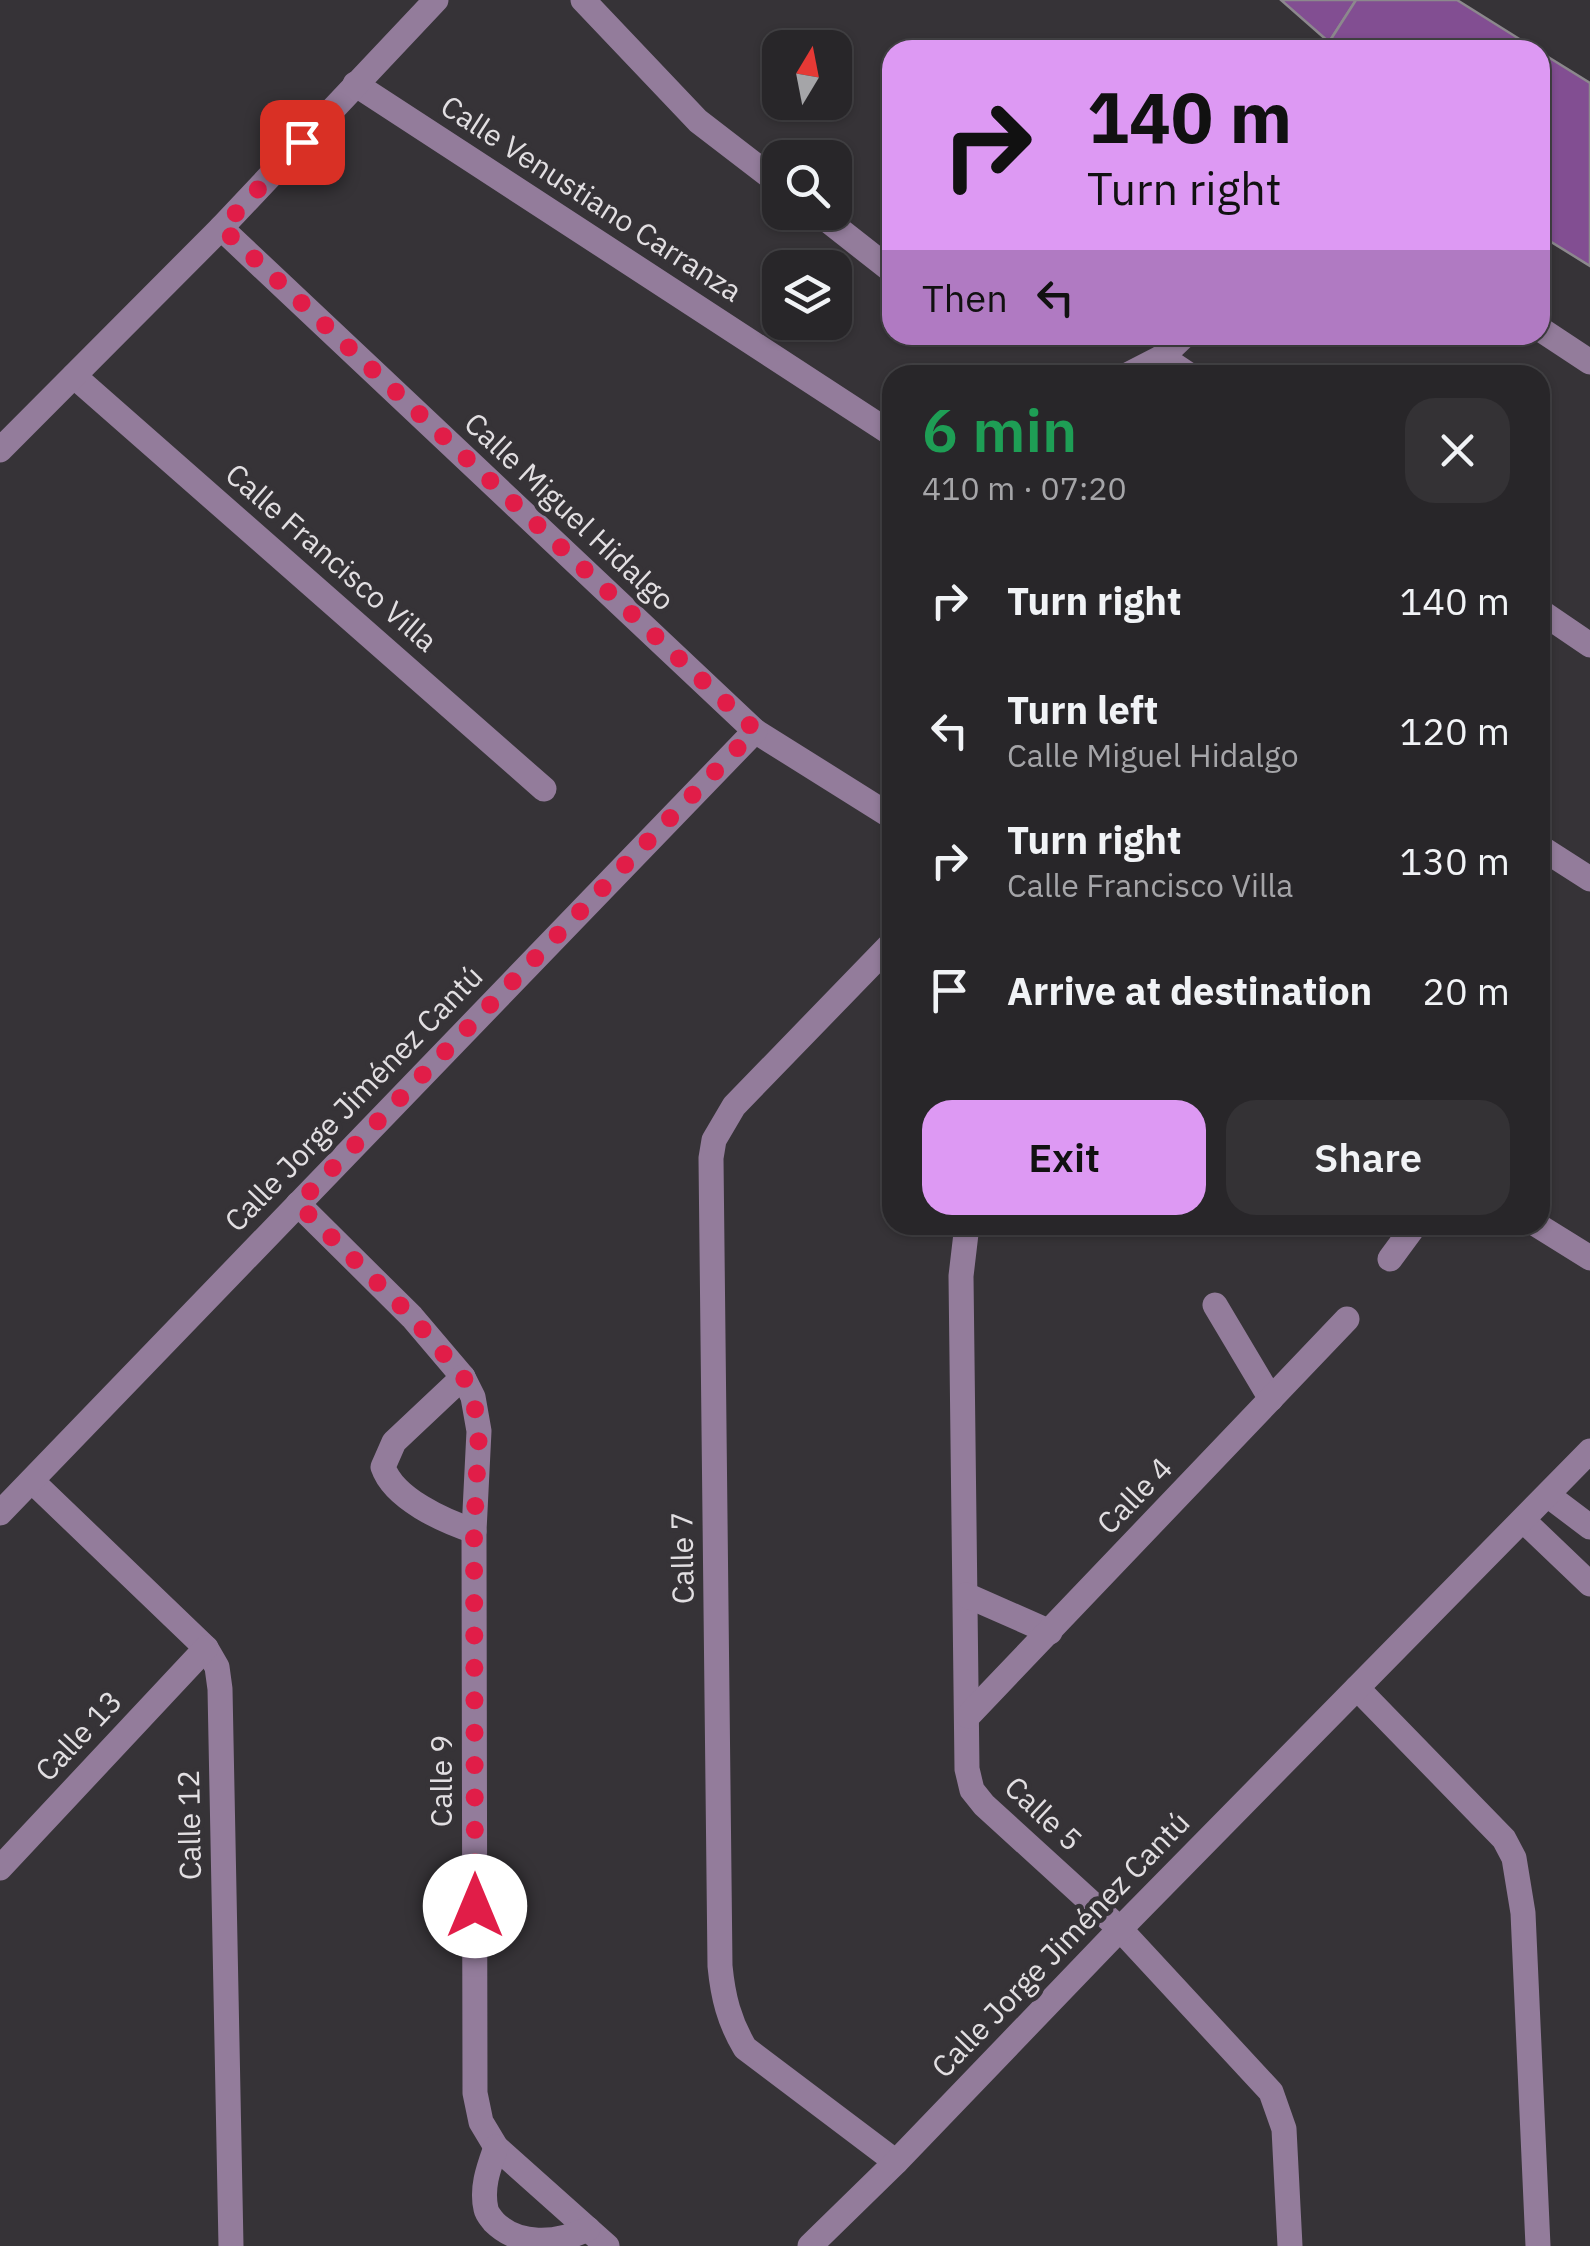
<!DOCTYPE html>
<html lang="en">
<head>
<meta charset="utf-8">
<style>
  :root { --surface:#282629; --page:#343235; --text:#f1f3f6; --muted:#a5a5a8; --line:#444346; --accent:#dd99f3 }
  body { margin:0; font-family:"IBM Plex Sans",sans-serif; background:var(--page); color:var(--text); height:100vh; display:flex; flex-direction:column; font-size:38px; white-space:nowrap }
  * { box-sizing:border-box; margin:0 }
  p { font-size:32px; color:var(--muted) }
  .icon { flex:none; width:55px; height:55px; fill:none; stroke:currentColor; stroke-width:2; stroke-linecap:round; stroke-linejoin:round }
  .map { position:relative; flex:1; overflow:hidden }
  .side { position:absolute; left:882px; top:365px; width:668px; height:870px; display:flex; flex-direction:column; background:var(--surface); border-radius:30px; box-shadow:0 2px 8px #0004,0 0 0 2px var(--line) }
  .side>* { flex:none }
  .banner { position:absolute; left:882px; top:40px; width:668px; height:305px; border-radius:30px; box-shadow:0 2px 8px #0004,0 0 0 2px var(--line); background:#dd99f3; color:#111; overflow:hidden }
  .needle { width:65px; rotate:10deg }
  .buttons { position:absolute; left:762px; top:30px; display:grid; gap:20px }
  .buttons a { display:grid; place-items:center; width:90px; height:90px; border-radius:20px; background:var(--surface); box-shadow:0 2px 8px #0004,0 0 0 2px var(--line); font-size:50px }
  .pin { position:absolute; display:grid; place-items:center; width:85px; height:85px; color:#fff; margin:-42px; border-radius:20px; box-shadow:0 5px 15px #0006 }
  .me { position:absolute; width:110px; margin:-55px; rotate:0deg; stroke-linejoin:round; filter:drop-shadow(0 0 8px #0008) }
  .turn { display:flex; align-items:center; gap:35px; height:210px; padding:0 40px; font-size:45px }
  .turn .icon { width:130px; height:130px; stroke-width:2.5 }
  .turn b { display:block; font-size:70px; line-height:85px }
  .then { display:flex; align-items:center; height:95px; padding:0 40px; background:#0003; gap:20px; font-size:38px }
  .round { display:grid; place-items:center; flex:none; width:105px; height:105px; border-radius:30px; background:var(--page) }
  .head { display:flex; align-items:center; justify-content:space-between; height:170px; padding:0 40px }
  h1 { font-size:60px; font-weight:600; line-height:75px; color:#1e9e55 }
  .primary-button { display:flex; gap:20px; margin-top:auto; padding:20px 40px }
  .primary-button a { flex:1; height:115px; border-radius:30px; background:var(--accent); color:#111; font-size:40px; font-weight:600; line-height:115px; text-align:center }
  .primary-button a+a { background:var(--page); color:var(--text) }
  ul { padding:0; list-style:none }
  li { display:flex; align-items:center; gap:30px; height:130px; padding:0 40px }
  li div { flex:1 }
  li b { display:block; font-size:38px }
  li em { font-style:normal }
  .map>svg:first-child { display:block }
</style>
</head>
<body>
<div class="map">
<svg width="1590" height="2246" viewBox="0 0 1590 2246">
  <rect width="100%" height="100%" fill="#363337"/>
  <!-- building -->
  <g fill="#824e92" stroke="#8c888d" stroke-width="2.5">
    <path d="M1281 0H1356L1329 42Z"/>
    <path d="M1356 0H1457L1537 50H1324Z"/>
    <path d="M1540 52 1590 83V266L1540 235Z"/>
  </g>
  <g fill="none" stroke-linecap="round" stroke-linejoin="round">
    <!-- minor -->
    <g stroke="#937c9b" stroke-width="25">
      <path d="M583 0 698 121 780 184"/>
      <path d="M355 84 892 434"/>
      <path d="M817 212 892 271"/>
      <path d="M221 228 755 731 892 817"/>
      <path d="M1540 329 1590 362"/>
      <path d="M1162 357 1189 375"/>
      <path d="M1127 375 1162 357 1185 335"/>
      <path d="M74 376 544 789"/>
      <path d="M0 450 221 228 436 0"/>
      <path d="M1540 611 1590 645"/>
      <path d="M1540 847 1590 879"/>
      <path d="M892 943 734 1106 714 1140 711 1158 720 1966C723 1997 729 2021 745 2048L896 2162"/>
      <path d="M298 1204 412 1317 463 1377 473 1397 479 1431 474 1531 475 2093 481 2122 496 2147 607 2246"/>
      <path d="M967 1225 961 1276 967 1769 972 1790 984 1805 1120 1929 1271 2092 1284 2129 1290 2246"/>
      <path d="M1537 1225 1590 1258"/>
      <path d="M1390 1259 1415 1225"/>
      <path d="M1215 1305 1271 1399"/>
      <path d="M463 1377 394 1442 383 1467C394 1499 444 1521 474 1531"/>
      <path d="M32 1481 206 1648 217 1667 220 1689 231 2246"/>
      <path d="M1549 1496 1590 1527"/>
      <path d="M0 1513 755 731"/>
      <path d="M1524 1521 1590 1584"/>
      <path d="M966 1595 1050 1632"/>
      <path d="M1357 1688 1504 1839 1514 1858 1523 1913 1538 2246"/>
      <path d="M968 1716 1347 1319"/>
      <path d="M0 1868 206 1648"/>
      <path d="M496 2147C489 2167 481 2187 486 2209 487 2214 491 2218 494 2222 518 2246 556 2244 588 2229"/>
      <path d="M810 2246 896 2162 1120 1929 1590 1451"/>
    </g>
  </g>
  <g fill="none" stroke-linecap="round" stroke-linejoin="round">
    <!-- route -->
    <path stroke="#e11d48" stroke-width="18" stroke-dasharray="0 32.4" d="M302 142 222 228 755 730 298 1204 412 1317 464 1378 473 1398 479 1431 474 1531 475 1906"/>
  </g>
  <g text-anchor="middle" stroke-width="9" stroke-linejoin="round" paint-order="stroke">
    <!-- street labels -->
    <g font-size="30" fill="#e2dfe2" stroke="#363337">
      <text transform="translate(591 199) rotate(33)" y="10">Calle Venustiano Carranza</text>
      <text transform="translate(569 512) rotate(43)" y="10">Calle Miguel Hidalgo</text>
      <text transform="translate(331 558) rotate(41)" y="10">Calle Francisco Villa</text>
      <text transform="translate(354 1099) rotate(-46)" y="10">Calle Jorge Jiménez Cantú</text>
      <text transform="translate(1135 1496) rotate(-46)" y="10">Calle 4</text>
      <text transform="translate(683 1558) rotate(-91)" y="10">Calle 7</text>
      <text transform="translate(79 1736) rotate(-47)" y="10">Calle 13</text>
      <text transform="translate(442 1781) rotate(-90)" y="10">Calle 9</text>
      <text transform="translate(1043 1814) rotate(43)" y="10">Calle 5</text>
      <text transform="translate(190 1825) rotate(-91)" y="10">Calle 12</text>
      <text transform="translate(1061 1945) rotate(-46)" y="10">Calle Jorge Jiménez Cantú</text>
    </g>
  </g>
</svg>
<div class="buttons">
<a><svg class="needle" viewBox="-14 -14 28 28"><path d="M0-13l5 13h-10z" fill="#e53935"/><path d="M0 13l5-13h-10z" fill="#a5a5a8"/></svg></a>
<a><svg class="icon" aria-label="search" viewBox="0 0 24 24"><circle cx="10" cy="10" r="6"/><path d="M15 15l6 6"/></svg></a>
<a><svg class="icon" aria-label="layers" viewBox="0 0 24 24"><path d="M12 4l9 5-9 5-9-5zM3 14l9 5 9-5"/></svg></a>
</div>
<div class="pin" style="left:302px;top:142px;background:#d93025"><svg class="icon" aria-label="arrive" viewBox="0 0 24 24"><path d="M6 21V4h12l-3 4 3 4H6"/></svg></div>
<svg class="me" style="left:475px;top:1906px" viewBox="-20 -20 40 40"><circle r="19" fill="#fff"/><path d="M0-13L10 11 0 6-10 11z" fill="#e11d48"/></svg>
<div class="banner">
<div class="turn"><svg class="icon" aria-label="right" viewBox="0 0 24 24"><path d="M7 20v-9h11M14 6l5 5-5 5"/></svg><div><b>140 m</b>Turn right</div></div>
<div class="then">Then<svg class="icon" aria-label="left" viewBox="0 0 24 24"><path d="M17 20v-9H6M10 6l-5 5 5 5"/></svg></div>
</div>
<section class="side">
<div class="head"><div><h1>6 min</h1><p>410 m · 07:20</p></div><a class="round"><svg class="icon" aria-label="close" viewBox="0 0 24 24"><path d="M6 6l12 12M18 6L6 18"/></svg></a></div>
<ul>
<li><svg class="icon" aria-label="right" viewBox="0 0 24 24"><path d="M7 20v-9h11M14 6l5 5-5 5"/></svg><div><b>Turn right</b></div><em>140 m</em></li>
<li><svg class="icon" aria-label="left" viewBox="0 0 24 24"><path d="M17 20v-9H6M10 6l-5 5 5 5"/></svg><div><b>Turn left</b><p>Calle Miguel Hidalgo</p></div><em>120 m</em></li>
<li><svg class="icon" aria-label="right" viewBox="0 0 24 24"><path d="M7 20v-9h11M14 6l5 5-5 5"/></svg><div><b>Turn right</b><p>Calle Francisco Villa</p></div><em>130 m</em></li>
<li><svg class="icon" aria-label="arrive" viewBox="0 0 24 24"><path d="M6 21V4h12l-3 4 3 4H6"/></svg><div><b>Arrive at destination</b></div><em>20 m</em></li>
</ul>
<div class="primary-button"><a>Exit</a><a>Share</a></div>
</section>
</div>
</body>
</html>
